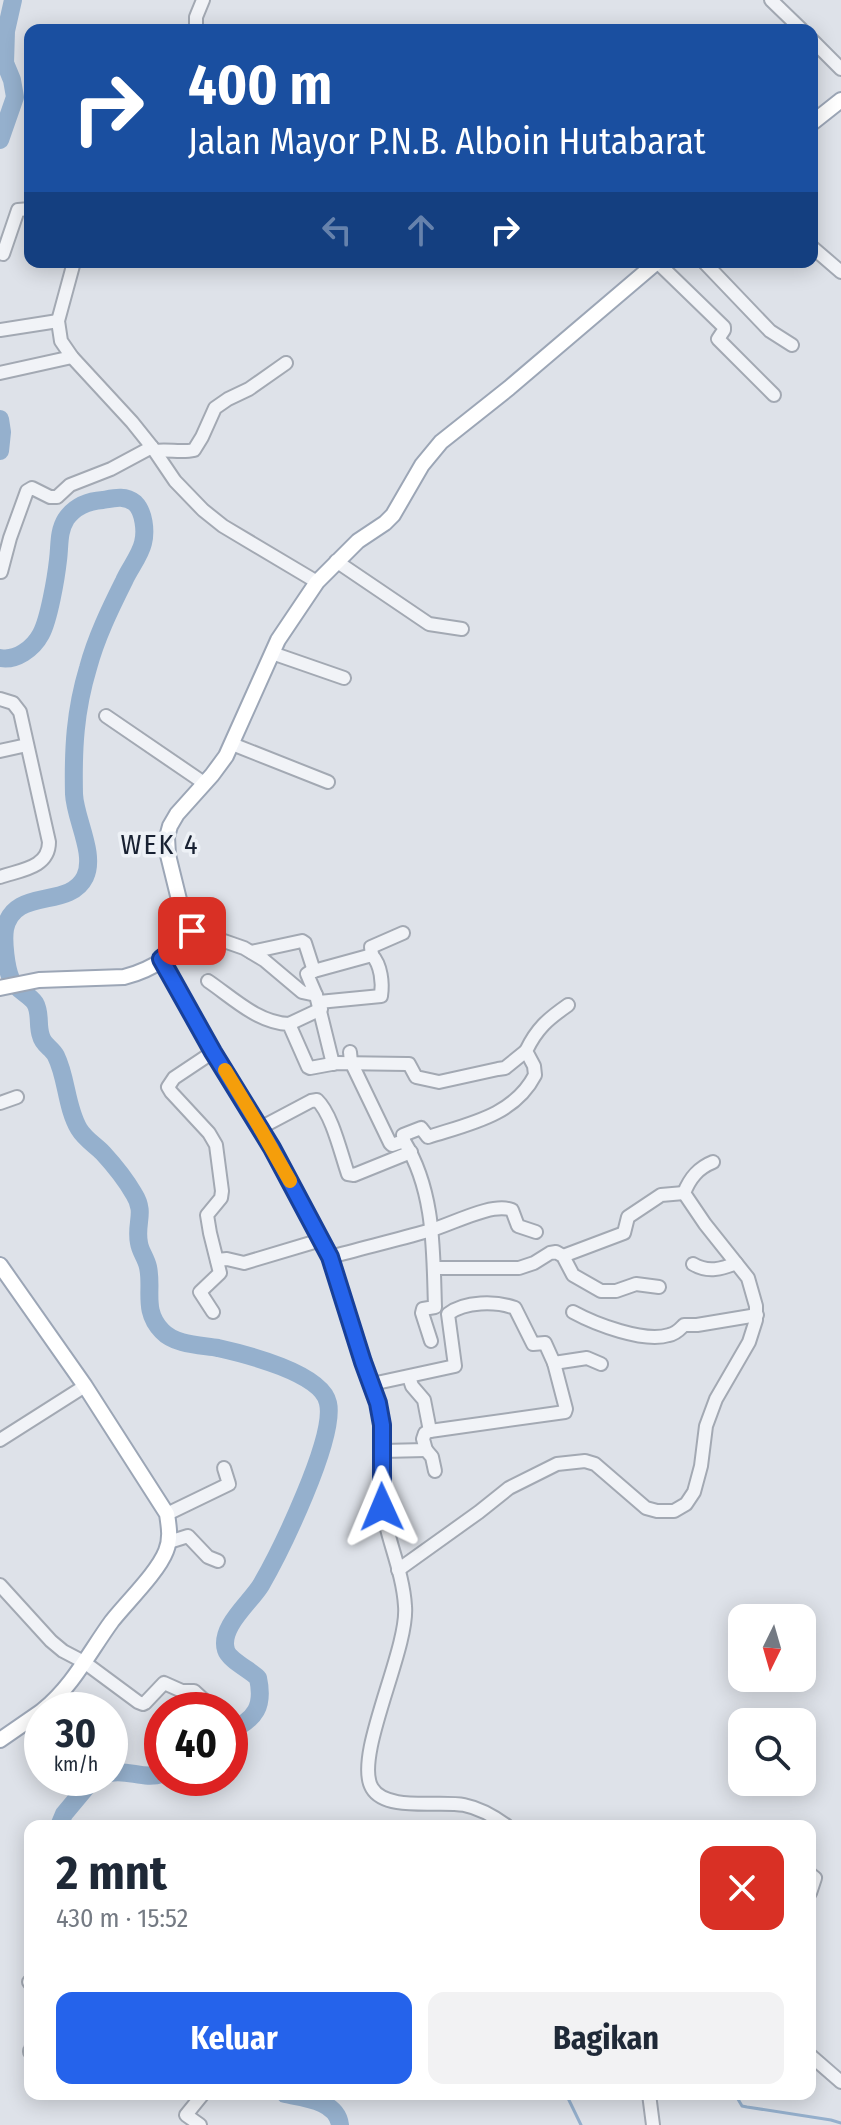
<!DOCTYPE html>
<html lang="id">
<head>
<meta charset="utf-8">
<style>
  :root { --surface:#fff; --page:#f2f2f3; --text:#1f2937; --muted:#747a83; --accent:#2563eb }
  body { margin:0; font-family:"Fira Sans Condensed",sans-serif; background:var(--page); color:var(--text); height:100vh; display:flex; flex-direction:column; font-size:30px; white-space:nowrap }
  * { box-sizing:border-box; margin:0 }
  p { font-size:26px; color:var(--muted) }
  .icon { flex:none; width:44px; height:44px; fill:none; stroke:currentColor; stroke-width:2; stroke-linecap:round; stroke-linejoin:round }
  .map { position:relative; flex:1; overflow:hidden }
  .sheet { position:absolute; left:24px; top:1820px; width:792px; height:280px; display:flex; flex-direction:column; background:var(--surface); border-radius:16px; box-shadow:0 4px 20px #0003 }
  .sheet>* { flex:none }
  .top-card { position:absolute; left:24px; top:24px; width:794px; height:244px; border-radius:16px; box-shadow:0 4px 20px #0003; background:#1a4fa0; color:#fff; overflow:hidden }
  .needle { width:52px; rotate:185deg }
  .tools { position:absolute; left:728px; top:1604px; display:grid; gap:16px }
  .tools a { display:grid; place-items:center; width:88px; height:88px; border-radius:16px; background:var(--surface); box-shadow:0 4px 20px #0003; font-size:40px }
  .speed { position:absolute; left:24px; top:1692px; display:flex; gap:16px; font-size:40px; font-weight:700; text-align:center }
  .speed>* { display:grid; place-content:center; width:104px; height:104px; border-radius:50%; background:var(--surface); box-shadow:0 4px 20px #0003; line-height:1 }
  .speed small { font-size:20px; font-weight:400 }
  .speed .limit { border:12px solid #d22; background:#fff; color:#111 }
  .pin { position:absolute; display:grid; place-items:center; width:68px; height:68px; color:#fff; margin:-34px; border-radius:16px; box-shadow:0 4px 12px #0006 }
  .me { position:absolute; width:88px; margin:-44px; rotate:359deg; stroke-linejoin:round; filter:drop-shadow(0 0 6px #0008) }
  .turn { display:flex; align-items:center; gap:28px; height:168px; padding:0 32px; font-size:36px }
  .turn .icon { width:104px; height:104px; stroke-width:2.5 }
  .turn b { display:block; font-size:56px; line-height:68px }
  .lanes { display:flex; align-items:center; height:76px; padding:0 32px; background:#0003; justify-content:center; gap:40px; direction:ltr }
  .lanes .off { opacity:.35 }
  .round { display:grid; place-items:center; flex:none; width:84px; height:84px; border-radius:16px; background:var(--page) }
  .head { display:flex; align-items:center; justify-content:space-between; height:136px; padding:0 32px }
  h1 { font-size:48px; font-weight:700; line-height:60px }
  .primary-button { display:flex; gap:16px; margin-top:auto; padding:16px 32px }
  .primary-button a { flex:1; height:92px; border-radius:16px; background:var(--accent); color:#fff; font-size:32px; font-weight:700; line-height:92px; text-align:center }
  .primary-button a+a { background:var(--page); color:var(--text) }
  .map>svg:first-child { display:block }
</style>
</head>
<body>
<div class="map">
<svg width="841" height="2125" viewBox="0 0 841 2125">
  <rect width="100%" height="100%" fill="#dee2e9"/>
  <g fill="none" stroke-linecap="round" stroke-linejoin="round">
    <!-- stream -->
    <g stroke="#95b0cd" stroke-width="3">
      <path d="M566 2094 581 2125"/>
      <path d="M735 2094 742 2106 747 2107 831 2120 841 2123"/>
    </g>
    <!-- river -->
    <g stroke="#95b0cd" stroke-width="18">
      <path d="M0 140 15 97 12 80 5 63 6 31 13 0"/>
      <path d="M0 419 2 432 0 451"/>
      <path d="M0 658C16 661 33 649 41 634 49 619 56 578 58 560 60 545 58 532 66 519 75 506 88 501 103 500 114 498 125 495 135 503 144 512 146 531 143 543 140 556 129 569 124 581 110 609 96 638 88 668 75 711 73 749 74 794 75 819 96 854 85 877 69 910 14 886 5 929 3 941 6 968 11 979 16 990 29 994 35 1003 41 1013 37 1025 41 1036 43 1045 52 1048 56 1056 67 1078 66 1107 79 1129 85 1139 95 1145 103 1153 114 1165 126 1180 134 1194 146 1213 135 1223 139 1243 140 1251 146 1258 148 1267 153 1290 142 1310 162 1331 175 1345 200 1345 218 1348 245 1354 322 1373 328 1403 336 1438 280 1552 261 1585 250 1603 219 1627 226 1650 229 1660 250 1670 258 1678 264 1706 256 1719 230 1731"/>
      <path d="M110 1773C128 1769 144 1780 162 1774"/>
      <path d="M59 1826 64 1814 94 1778"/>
      <path d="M285 2094C305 2098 337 2101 340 2125"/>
    </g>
    <defs>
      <g id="minor">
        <path d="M771 0 802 30"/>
        <path d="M196 30V17L203 0"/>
        <path d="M812 40 841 69"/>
        <path d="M812 247 841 272"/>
        <path d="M3 254 18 210 30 209"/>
        <path d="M74 262 58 321 61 341 72 357 132 422 152 447 175 481 203 510 223 526 317 582"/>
        <path d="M657 262 724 327V330L718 339 774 395"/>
        <path d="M704 262 770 331 792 345"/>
        <path d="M0 330 58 321"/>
        <path d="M0 373 72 357"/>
        <path d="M155 451C168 449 181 453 194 450L202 437 215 408 228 399 249 389 286 363"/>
        <path d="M336 561 429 624 462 629"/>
        <path d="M1 572 10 538 27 491 32 488 50 497H57L70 485 111 469 152 447"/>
        <path d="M272 653 344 678"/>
        <path d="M0 699 13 703 20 712 49 842C49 868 20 870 0 877"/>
        <path d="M106 716 204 783"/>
        <path d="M232 744 328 782"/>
        <path d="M0 751 27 745"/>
        <path d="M185 931 201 933 244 948 264 960 302 992 316 995 333 1064"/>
        <path d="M251 952 302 941 305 943 314 971"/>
        <path d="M372 955 371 947 403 933"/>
        <path d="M161 959C215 1058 279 1152 328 1254 341 1280 347 1312 356 1340 363 1361 373 1382 378 1403 387 1437 378 1472 382 1506 387 1539 403 1572 405 1606 409 1649 353 1757 372 1788 386 1812 440 1800 464 1805 479 1808 495 1817 507 1826"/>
        <path d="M208 981C233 998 258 1023 289 1024L308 1067 310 1068 337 1063 407 1064H409L416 1077 439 1082 498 1069 505 1068 526 1051"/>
        <path d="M316 995 307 974 310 972 372 955C381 965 383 983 381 996L319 1002"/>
        <path d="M289 1024 321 1009"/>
        <path d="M350 1052 351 1062 390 1143 392 1145 404 1141C435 1192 433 1249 435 1307L423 1309 422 1313 431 1341"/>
        <path d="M0 1103 17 1097"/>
        <path d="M260 1128 311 1101 317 1100C332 1114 341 1154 348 1174L354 1175 411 1152"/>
        <path d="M404 1141 403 1135 421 1128 428 1137C468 1124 514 1116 535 1075L534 1066 526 1051C537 1028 548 1019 568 1005"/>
        <path d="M563 1256 624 1233 628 1217 661 1195 684 1193"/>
        <path d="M330 1257C363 1248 396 1240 428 1231 451 1225 491 1202 512 1210L518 1226 536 1232"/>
        <path d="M217 1260 227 1259 244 1263 321 1240"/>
        <path d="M693 1264C708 1273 722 1269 736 1263"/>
        <path d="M434 1268H519L534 1263 550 1253 556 1252 563 1256 573 1275 601 1291H616L636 1284 659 1287"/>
        <path d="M213 1312 200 1292 220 1273 210 1233 207 1215 221 1198 222 1191 216 1145 209 1133 171 1092 168 1087 174 1078 213 1052"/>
        <path d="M573 1312C595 1324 644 1343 669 1335 676 1334 680 1329 684 1325H697L757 1315"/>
        <path d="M409 1377 412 1386 424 1400 430 1431"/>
        <path d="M372 1384 455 1366 448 1314C465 1301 496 1301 515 1308L533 1344 545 1343 554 1363 587 1358 601 1364"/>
        <path d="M0 1440 85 1386"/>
        <path d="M426 1450 432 1457 435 1471"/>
        <path d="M382 1451 426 1450 423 1439 425 1433 430 1431 565 1412 566 1409 554 1363"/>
        <path d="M167 1514 229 1484 224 1468"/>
        <path d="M169 1542 188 1536 208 1557 218 1561"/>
        <path d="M398 1570 479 1512 509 1488 557 1464 585 1461 595 1464 646 1508 657 1511H674L686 1504 694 1492 701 1466 706 1426 716 1399 749 1342 756 1320V1306L748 1278 705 1224 684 1193C690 1178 698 1168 713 1162"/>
        <path d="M0 1585 51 1641 63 1651 84 1662 138 1702 143 1704 145 1703 164 1683 182 1691H194L206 1702 208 1710"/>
        <path d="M810 1874 815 1878 810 1893"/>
        <path d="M29 1982 30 1983"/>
        <path d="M30 2051V2052"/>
        <path d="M810 2055 841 2082"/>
        <path d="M649 2094 653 2125"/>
        <path d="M200 2125 186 2115 203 2094"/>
      </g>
      <g id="major">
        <path d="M812 123 841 100"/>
        <path d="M0 988 39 980 124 977C148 971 185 953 185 924L168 855 167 837 170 826 177 814 212 775 226 756 278 640 317 582 358 541 385 523 393 515 422 465 441 442 509 388 657 262"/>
        <path d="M0 1265 85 1386 167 1514C169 1527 171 1539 166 1551 158 1572 127 1602 112 1621 90 1651 73 1686 43 1710"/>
        <path d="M0 1740 42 1711"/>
      </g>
    </defs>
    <!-- minor casing -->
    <use href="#minor" stroke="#a3a9b3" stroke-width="16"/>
    <!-- major casing -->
    <use href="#major" stroke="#9ca6b6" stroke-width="18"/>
    <!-- minor -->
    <use href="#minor" stroke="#f1f3f7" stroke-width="12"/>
    <!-- major -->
    <use href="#major" stroke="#fff" stroke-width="14"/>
  </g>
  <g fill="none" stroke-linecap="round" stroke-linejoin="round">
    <defs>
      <path id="route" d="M192 931H185L179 945 161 959 213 1052 272 1148 330 1257 363 1362 378 1403 382 1425V1507"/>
    </defs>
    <!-- route casing -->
    <use href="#route" stroke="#184099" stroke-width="20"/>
    <!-- route -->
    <use href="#route" stroke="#2563eb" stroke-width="14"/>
    <!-- slow -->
    <path stroke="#f59e0b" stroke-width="14" d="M225 1070 260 1128 290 1181"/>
  </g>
  <g text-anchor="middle" stroke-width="7" stroke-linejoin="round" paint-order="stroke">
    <!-- quarter labels -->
    <g font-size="28" letter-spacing="2" fill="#182132" stroke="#edf1f6">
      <text x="160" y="854">WEK 4</text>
    </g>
  </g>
</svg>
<div class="tools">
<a><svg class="needle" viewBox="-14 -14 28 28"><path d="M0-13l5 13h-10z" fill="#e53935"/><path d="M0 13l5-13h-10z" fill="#747a83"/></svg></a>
<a><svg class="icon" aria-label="search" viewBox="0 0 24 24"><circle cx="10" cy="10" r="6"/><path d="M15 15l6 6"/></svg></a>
</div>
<div class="speed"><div>30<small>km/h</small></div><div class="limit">40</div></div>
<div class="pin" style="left:192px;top:931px;background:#d93025"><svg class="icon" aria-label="arrive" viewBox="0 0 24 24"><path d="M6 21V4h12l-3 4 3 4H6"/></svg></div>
<svg class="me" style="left:382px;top:1507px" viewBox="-20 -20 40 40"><path d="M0-17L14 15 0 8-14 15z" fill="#2563eb" stroke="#fff" stroke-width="4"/></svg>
<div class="top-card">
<div class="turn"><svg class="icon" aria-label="right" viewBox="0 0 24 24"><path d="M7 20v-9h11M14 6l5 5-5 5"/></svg><div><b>400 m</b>Jalan Mayor P.N.B. Alboin Hutabarat</div></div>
<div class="lanes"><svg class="icon off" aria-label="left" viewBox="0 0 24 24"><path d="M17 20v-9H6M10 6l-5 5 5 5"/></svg><svg class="icon off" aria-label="ahead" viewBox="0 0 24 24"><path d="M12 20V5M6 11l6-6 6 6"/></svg><svg class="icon" aria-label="right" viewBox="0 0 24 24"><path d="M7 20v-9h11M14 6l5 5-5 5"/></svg></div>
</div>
<section class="sheet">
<div class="head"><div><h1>2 mnt</h1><p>430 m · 15:52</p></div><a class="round" style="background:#d93025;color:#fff"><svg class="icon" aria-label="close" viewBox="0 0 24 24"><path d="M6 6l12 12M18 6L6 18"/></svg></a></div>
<div class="primary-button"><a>Keluar</a><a>Bagikan</a></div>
</section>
</div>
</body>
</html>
